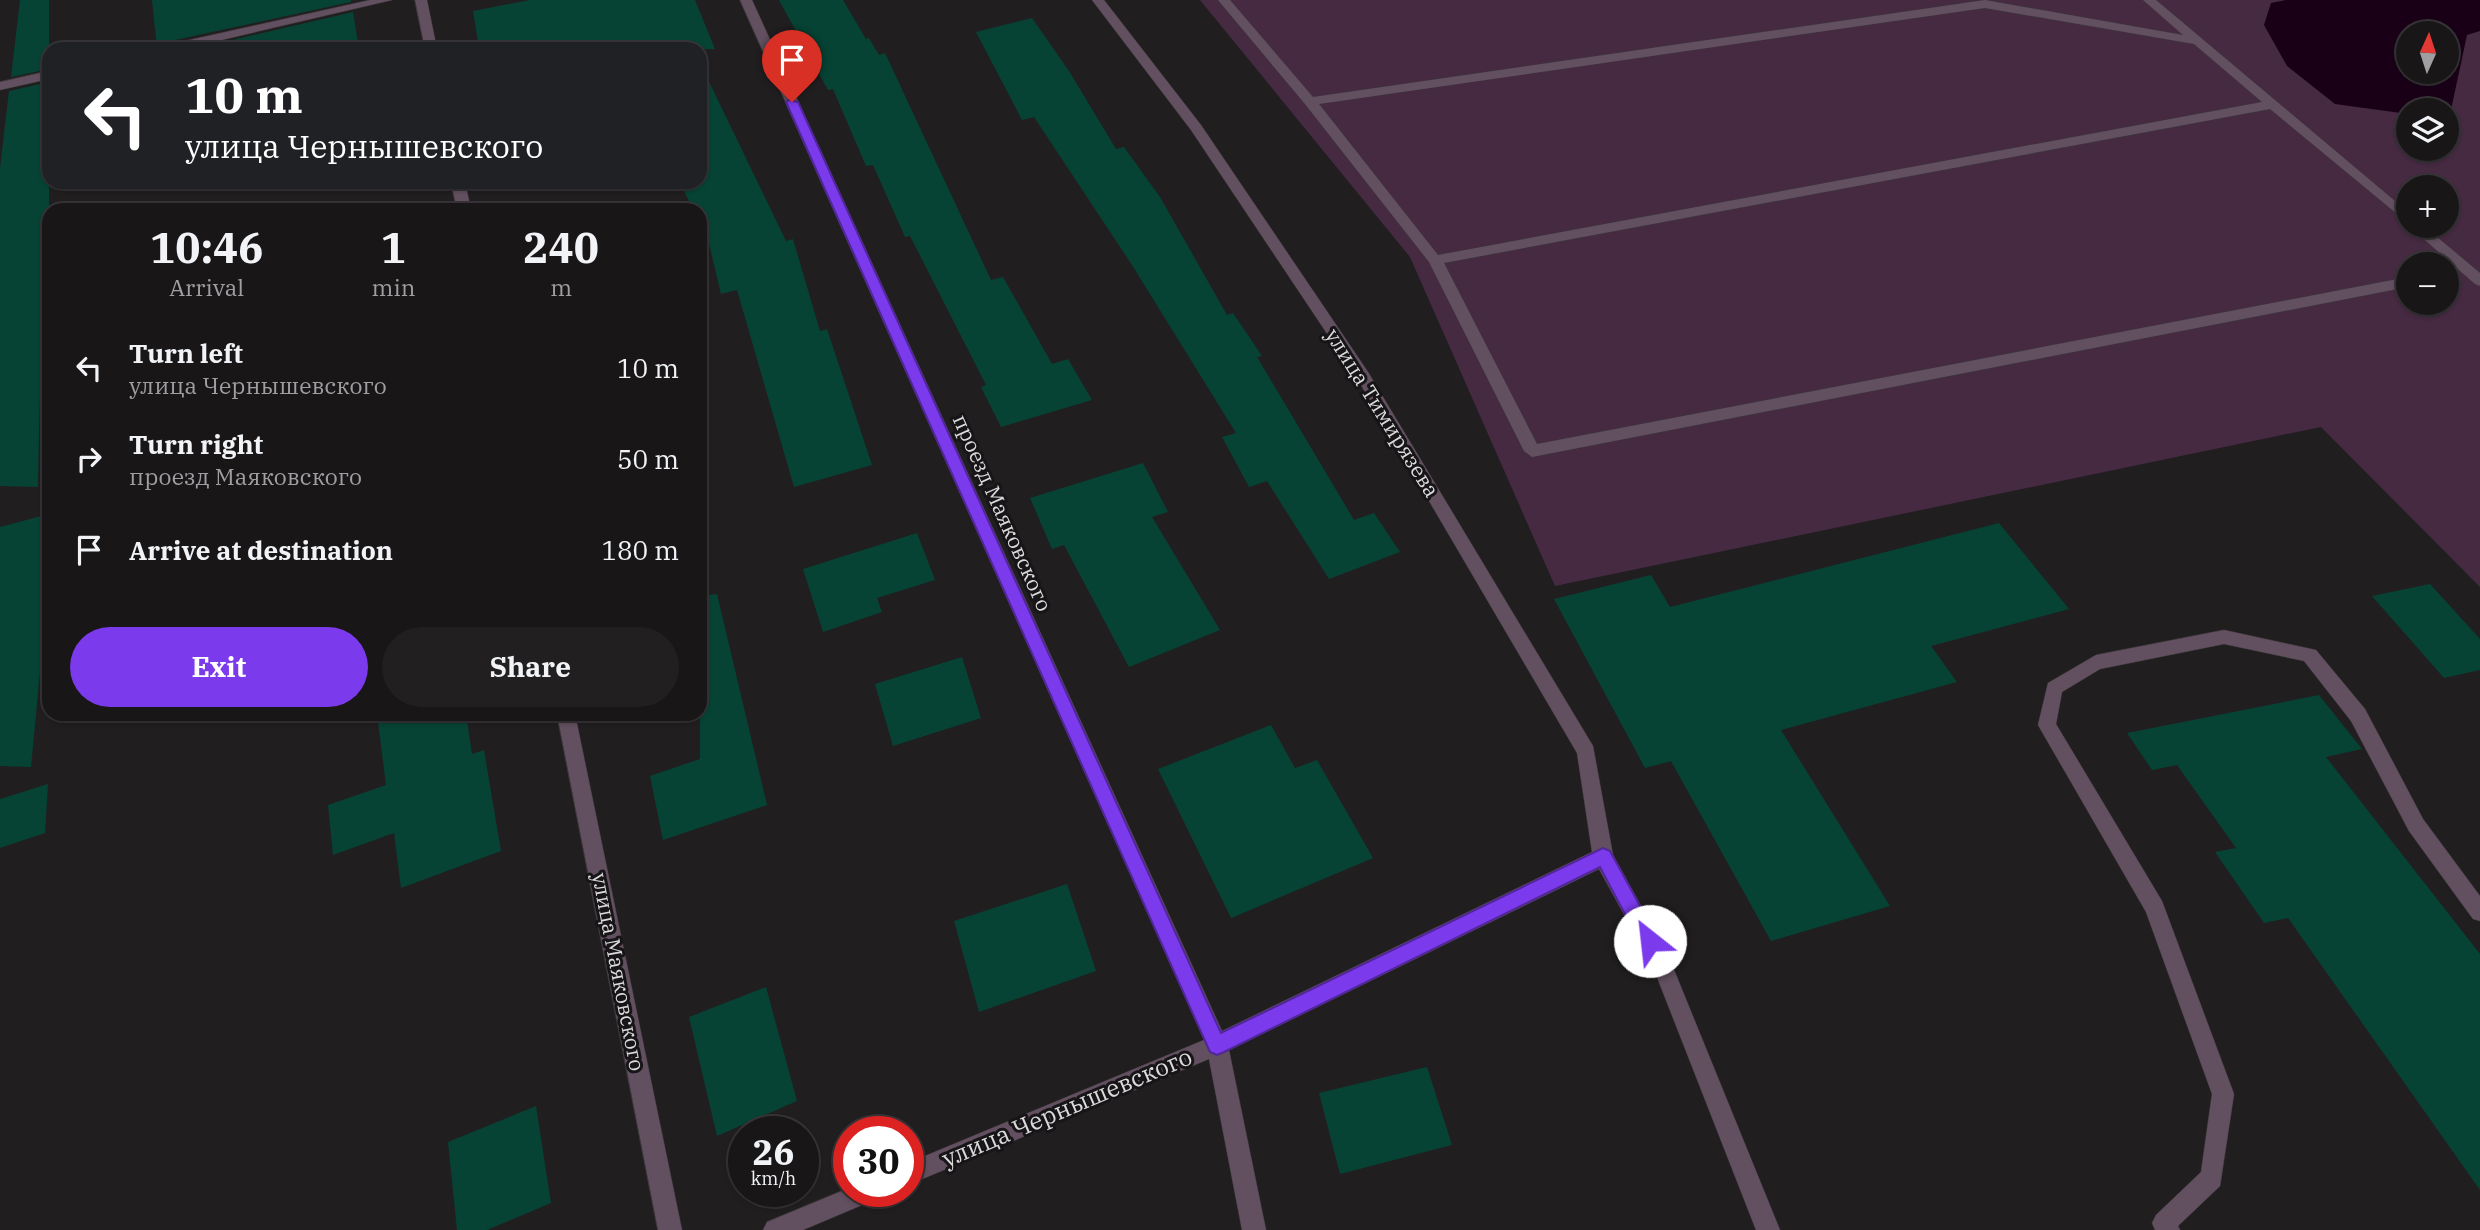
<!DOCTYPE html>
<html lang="en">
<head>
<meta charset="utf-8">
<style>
  :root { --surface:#191618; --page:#221f21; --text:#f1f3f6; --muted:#9f9fa2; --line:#373537; --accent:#7c3aed }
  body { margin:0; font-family:"IBM Plex Serif",serif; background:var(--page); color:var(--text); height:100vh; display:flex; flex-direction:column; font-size:26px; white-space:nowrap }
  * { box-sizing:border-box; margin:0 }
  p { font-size:23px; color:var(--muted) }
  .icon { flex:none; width:38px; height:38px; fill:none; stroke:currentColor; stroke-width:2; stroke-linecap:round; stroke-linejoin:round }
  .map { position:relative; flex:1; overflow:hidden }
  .side { position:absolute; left:42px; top:203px; width:665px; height:518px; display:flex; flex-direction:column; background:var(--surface); border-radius:21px; box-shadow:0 2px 5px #0004,0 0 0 2px var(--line) }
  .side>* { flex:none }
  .top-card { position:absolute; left:42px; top:42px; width:665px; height:147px; border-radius:21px; box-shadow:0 2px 5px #0004,0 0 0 2px var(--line); background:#202124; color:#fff; overflow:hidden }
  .needle { width:46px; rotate:3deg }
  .tools { position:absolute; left:2396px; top:21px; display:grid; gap:14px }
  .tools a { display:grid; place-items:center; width:63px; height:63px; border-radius:50%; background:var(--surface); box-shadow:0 2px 5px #0004,0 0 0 2px var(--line); font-size:35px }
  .speed { position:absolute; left:728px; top:1116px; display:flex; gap:14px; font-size:35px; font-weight:700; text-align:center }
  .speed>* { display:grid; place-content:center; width:91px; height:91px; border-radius:50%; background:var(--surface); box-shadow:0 2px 5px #0004,0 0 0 2px var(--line); line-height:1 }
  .speed small { font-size:18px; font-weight:400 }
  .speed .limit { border:10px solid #d22; background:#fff; color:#111 }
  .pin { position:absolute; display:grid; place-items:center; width:60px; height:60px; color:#fff; margin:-72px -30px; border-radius:50% 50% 50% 0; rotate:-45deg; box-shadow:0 0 7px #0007 }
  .pin .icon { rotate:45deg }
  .me { position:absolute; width:77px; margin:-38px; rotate:331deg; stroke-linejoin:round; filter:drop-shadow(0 0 5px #0008) }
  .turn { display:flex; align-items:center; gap:24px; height:147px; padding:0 28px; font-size:32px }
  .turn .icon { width:91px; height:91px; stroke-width:2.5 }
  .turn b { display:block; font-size:49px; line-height:60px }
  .eta { display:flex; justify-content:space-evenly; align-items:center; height:119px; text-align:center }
  .eta b { font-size:42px; font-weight:700; line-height:49px }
  .button { display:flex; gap:14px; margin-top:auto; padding:14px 28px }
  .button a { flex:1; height:80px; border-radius:42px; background:var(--accent); color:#fff; font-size:28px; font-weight:700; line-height:80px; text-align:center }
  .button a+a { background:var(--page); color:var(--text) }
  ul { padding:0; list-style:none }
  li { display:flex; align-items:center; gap:21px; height:91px; padding:0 28px }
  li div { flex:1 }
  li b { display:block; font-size:26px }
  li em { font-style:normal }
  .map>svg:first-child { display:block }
</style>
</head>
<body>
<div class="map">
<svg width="2480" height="1230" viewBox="0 0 2480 1230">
  <rect width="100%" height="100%" fill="#211e20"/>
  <!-- green -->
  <path fill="#452a42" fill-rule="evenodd" d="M1200 0H2480V587L2321 427 1555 586 1410 257ZM2408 33H2446V72H2408ZM2408 110H2446V149H2408ZM2408 187H2446V226H2408ZM2408 264H2446V303H2408Z"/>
  <!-- water -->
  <path fill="#190017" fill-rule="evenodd" d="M2286 0H2480V31L2467 35 2449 119 2446 110H2408V114L2335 104 2287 66 2264 25 2271 3ZM2408 33H2446V72H2408Z"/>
  <!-- building -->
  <g fill="#064334">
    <path d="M20 0H49V69L11 77Z"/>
    <path d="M152 0H351V2L166 42 157 49Z"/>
    <path d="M530 0H695L715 49H479L473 11Z"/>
    <path d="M779 0H843L866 39 869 38 879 55 885 53 991 280 1003 277 1052 364 1068 359 1092 400 1001 427 981 387 986 385 910 236 905 237 873 165 866 166 833 89 828 90Z"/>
    <path d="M353 12 359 49H194Z"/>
    <path d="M1032 18 1069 71 1116 149 1124 147 1160 197 1227 315 1233 313 1262 356 1257 357 1354 520 1374 513 1400 552 1329 579 1267 481 1249 487 1222 437 1236 433 1132 265 1034 117 1022 120 976 32Z"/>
    <path d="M700 63 786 241 793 239 820 331 827 329 872 465 794 487 737 290 721 294 710 248 700 226V210H693L680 182H700Z"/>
    <path d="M49 82V391L40 394 38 487 0 486V168L9 91Z"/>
    <path d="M1143 463 1168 512 1152 517 1220 630 1129 667 1064 545 1052 549 1030 498Z"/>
    <path d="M49 514V577L31 767 0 766V527Z"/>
    <path d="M1999 523 2069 609 1931 646 1957 682 1781 730 1890 906 1771 941 1671 761 1645 768 1554 599 1651 575 1670 607Z"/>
    <path d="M917 533 935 580 877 598 882 612 823 632 803 569Z"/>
    <path d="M2430 584 2480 639V670L2444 678 2372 596Z"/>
    <path d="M717 594 767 805 663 840 650 776 700 759V596Z"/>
    <path d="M962 657 981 718 893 746 875 684Z"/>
    <path d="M2319 695 2362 749 2326 757 2480 954V1190L2288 918 2264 923 2215 852 2236 848 2177 765 2152 770 2127 733Z"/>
    <path d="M377 714H466L472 754 484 750 501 851 401 888 394 833 333 855 328 805 386 785Z"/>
    <path d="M1271 725 1295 768 1317 760 1373 858 1231 918 1158 769Z"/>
    <path d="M48 784 45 833 0 848V799Z"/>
    <path d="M1067 884 1096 971 979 1012 954 921Z"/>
    <path d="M766 987 797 1101 717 1136 689 1017Z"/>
    <path d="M1427 1067 1452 1145 1340 1174 1319 1093Z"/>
    <path d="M536 1106 551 1203 487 1230H457L448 1142Z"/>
  </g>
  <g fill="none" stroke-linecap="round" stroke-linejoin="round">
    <defs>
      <g id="lane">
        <path d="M1218 0H1230L1313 97 1985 0 2183 35 2143 0H2156L2408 212V223L2270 109 1444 263 1537 444 2408 277V287L1532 457 1524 451 1429 262 1305 104ZM1985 8 2194 44 2262 102 1438 255 1319 104Z"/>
        <path d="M2409 226H2424L2480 273V286L2475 284Z"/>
        <path d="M2224 630 2316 650 2365 709 2423 819 2480 896V921L2473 919 2409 831 2351 721 2304 661 2224 644 2100 669 2062 692 2056 724 2162 901 2234 1094 2220 1186 2178 1226 2180 1230H2155L2152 1223 2156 1215 2201 1172 2212 1094 2146 912 2038 725 2048 683 2096 655Z"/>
      </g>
      <g id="street">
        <path d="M370 0H392L183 49H161L167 45Z"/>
        <path d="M415 0H427L437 49H425Z"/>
        <path d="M740 0H752L1222 1031 1592 852 1577 753 1358 380 1191 130 1092 0H1104L1201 125 1368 372 1593 746 1613 855 1668 955 1780 1230H1756L1653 967 1599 869 1229 1050 1266 1230H1242L1209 1059 908 1185V1163L1204 1040Z"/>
        <path d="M49 71V79L0 90V82Z"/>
        <path d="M451 182H465L471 210H457Z"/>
        <path d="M557 714H575L682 1230H658Z"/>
        <path d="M849 1188V1192H877L874 1200 803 1230H763L767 1222Z"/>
      </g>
    </defs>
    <!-- lane casing -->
    <use href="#lane" stroke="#3b383a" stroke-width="1"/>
    <!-- street casing -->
    <use href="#street" stroke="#3b383a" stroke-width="1"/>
    <!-- lane -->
    <use href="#lane" fill="#624f5f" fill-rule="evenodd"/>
    <!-- street -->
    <use href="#street" fill="#624f5f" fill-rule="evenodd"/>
  </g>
  <!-- route -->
  <path fill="#7c3aed" stroke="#51269a" stroke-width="2" d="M788 100 798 102 1221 1033 1603 848 1610 851 1656 935 1659 941 1656 948 1650 950 1643 948 1600 867 1224 1052 1217 1055 1210 1052 786 102Z"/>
  <g text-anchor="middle" stroke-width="6" stroke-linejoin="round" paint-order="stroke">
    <!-- street labels -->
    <g font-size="21" fill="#dcdbdc" stroke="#171517">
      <text transform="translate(1382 413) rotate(58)" y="7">улица Тимирязева</text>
      <text transform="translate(1002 513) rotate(66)" y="7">проезд Маяковского</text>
      <text transform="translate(618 972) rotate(79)" y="7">улица Маяковского</text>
    </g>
    <!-- near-street labels -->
    <g font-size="24" fill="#dcdbdc" stroke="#171517">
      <text transform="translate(1067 1108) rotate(-23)" y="8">улица Чернышевского</text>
    </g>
  </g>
</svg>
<div class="tools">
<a><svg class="needle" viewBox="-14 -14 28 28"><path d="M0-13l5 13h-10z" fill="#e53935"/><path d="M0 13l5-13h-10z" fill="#9f9fa2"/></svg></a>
<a><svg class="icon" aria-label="layers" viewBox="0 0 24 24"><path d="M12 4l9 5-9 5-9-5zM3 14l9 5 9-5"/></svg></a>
<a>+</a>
<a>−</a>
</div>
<div class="speed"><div>26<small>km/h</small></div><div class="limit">30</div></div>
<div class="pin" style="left:792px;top:102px;background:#d93025"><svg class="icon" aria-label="arrive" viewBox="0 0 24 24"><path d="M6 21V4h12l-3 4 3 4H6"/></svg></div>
<svg class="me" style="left:1650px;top:941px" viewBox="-20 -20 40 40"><circle r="19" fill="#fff"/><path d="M0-13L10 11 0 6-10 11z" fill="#7c3aed"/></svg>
<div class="top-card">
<div class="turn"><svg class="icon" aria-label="left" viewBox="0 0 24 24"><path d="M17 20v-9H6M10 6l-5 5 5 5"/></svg><div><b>10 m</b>улица Чернышевского</div></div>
</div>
<section class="side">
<div class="eta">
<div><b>10:46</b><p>Arrival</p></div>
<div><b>1</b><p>min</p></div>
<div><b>240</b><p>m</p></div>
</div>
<ul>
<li><svg class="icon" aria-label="left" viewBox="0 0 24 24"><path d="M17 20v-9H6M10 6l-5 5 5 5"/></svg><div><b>Turn left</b><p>улица Чернышевского</p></div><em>10 m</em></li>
<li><svg class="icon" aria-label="right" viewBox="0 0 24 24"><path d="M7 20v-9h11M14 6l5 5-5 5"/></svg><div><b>Turn right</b><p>проезд Маяковского</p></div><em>50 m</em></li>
<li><svg class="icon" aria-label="arrive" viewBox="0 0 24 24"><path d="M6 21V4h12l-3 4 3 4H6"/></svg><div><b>Arrive at destination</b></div><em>180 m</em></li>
</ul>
<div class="button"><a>Exit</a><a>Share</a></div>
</section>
</div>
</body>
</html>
